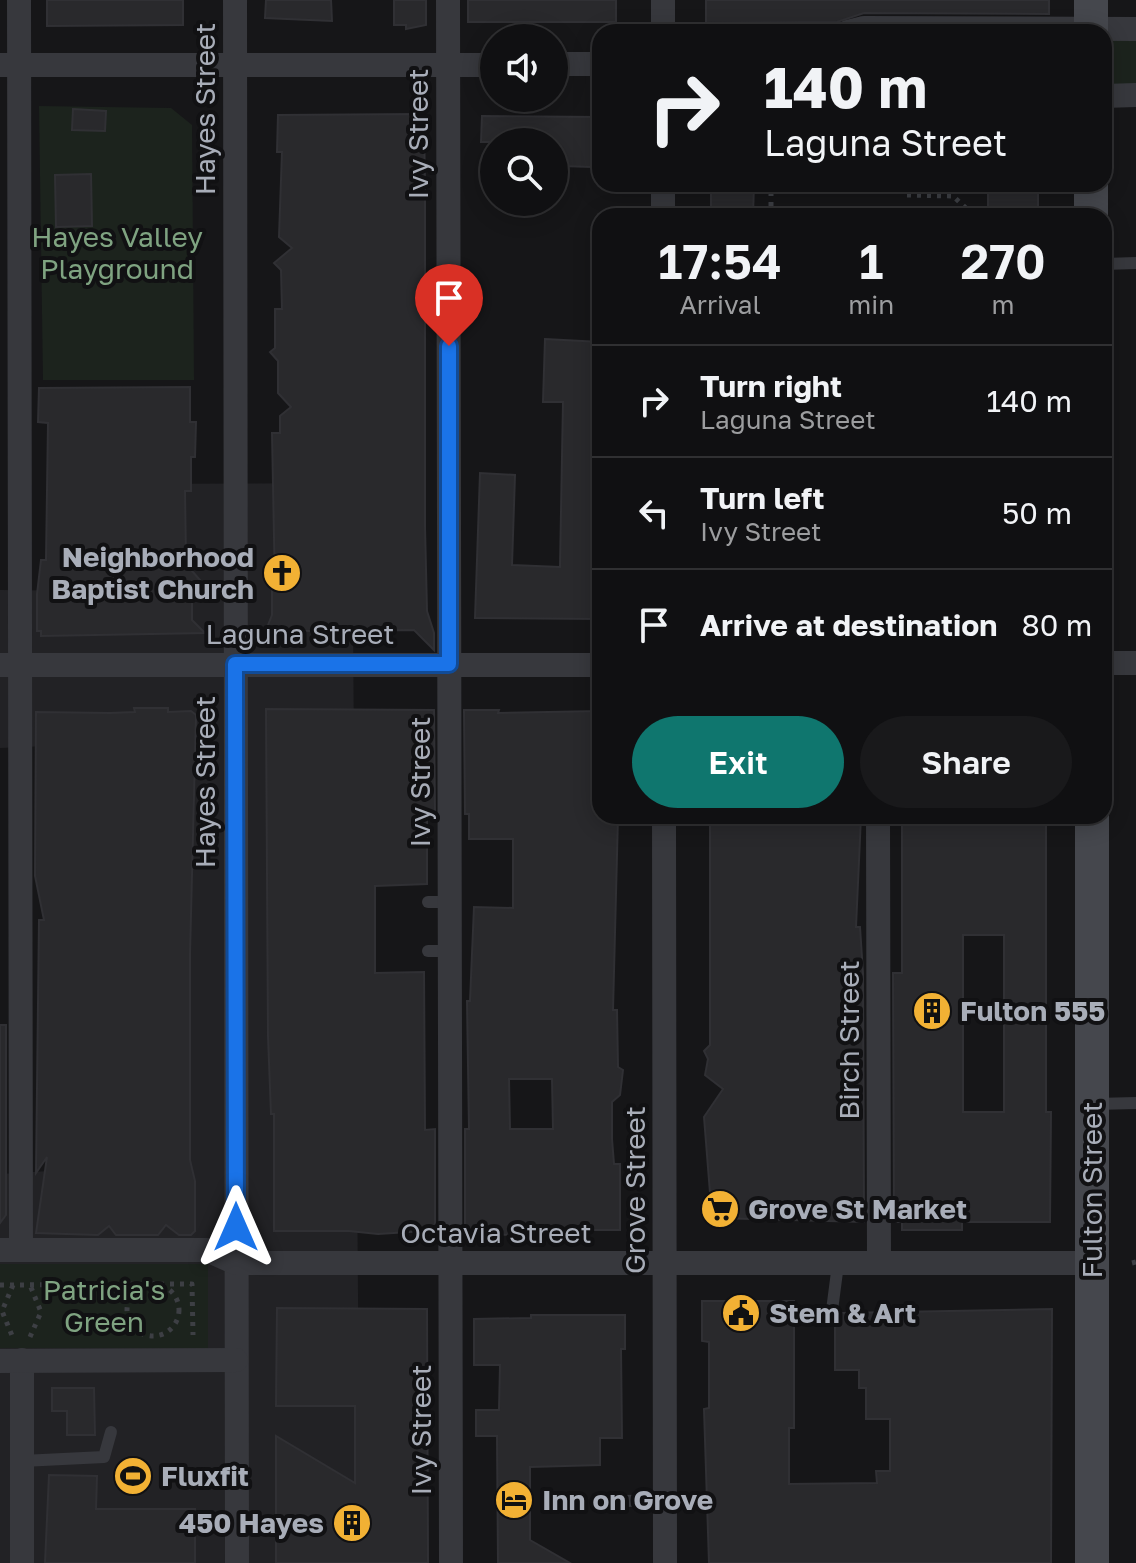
<!DOCTYPE html>
<html lang="en">
<head>
<meta charset="utf-8">
<style>
  :root { --surface:#101012; --page:#19191b; --text:#f1f3f6; --muted:#9c9d9f; --line:#303032; --accent:#0f766e }
  body { margin:0; font-family:"Golos Text",sans-serif; background:var(--page); color:var(--text); height:100vh; display:flex; flex-direction:column; font-size:30px; white-space:nowrap }
  * { box-sizing:border-box; margin:0 }
  p { font-size:26px; color:var(--muted) }
  .icon { flex:none; width:44px; height:44px; fill:none; stroke:currentColor; stroke-width:2; stroke-linecap:round; stroke-linejoin:round }
  .map { position:relative; flex:1; overflow:hidden }
  .details { position:absolute; left:592px; top:208px; width:520px; height:616px; display:flex; flex-direction:column; background:var(--surface); border-radius:24px; box-shadow:0 4px 20px #0003,0 0 0 2px var(--line) }
  .details>* { flex:none }
  .banner { position:absolute; left:592px; top:24px; width:520px; height:168px; border-radius:24px; box-shadow:0 4px 20px #0003,0 0 0 2px var(--line); background:#101012; color:var(--text); overflow:hidden }
  .tools { position:absolute; left:480px; top:24px; display:grid; gap:16px }
  .tools a { display:grid; place-items:center; width:88px; height:88px; border-radius:50%; background:var(--surface); box-shadow:0 4px 20px #0003,0 0 0 2px var(--line); font-size:40px }
  .pin { position:absolute; display:grid; place-items:center; width:68px; height:68px; color:#fff; margin:-82px -34px; border-radius:50% 50% 50% 0; rotate:-45deg; box-shadow:0 0 8px #0007 }
  .pin .icon { rotate:45deg }
  .me { position:absolute; width:88px; margin:-44px; rotate:0deg; stroke-linejoin:round; filter:drop-shadow(0 0 6px #0008) }
  .turn { display:flex; align-items:center; gap:28px; height:168px; padding:0 40px; font-size:36px }
  .turn .icon { width:104px; height:104px; stroke-width:2.5 }
  .turn b { display:block; font-size:56px; line-height:68px }
  .eta { display:flex; justify-content:space-evenly; align-items:center; height:136px; text-align:center }
  .eta b { font-size:48px; font-weight:600; line-height:56px }
  .button { display:flex; gap:16px; margin-top:auto; padding:16px 40px }
  .button a { flex:1; height:92px; border-radius:48px; background:var(--accent); color:#fff; font-size:32px; font-weight:600; line-height:92px; text-align:center }
  .button a+a { background:var(--page); color:var(--text) }
  ul { padding:0; list-style:none }
  li { display:flex; align-items:center; gap:24px; height:112px; padding:0 40px; border-top:2px solid var(--line) }
  li div { flex:1 }
  li b { display:block; font-size:30px }
  li em { font-style:normal }
  .map>svg:first-child { display:block }
</style>
</head>
<body>
<div class="map">
<svg width="1136" height="1563" viewBox="0 0 1136 1563">
  <rect width="100%" height="100%" fill="#161618"/>
  <!-- built -->
  <path fill="#222225" d="M352 483 360 1563H0V1174L98 1168 96 744 0 748V590L108 591 107 484Z"/>
  <!-- green -->
  <g fill="#1c231d">
    <path d="M839 22H1136V102H1104V32H839Z"/>
    <path d="M39 106 171 108 192 125 194 380H43Z"/>
    <rect x="0" y="1264" width="208" height="84"/>
  </g>
  <!-- building -->
  <g fill="#29292c" stroke="#303034" stroke-width="2" fill-rule="evenodd">
    <path d="M47 0H183V25L47 26Z"/>
    <path d="M266 0H331L332 21 265 18Z"/>
    <path d="M394 0H426V25L406 29V25H394Z"/>
    <rect x="468" y="0" width="148" height="22"/>
    <path d="M706 0H1049V14L864 13 837 22 706 23Z"/>
    <path d="M73 109 106 111 105 131 72 130Z"/>
    <path d="M419 114V119H424L425 188V527L427 611 434 633V650L414 630 290 631 277 636 268 625 272 615V588L275 589 272 433H280V416L291 407 278 393V361L270 352 275 348V309H282L281 270 274 263 292 248 279 237 282 152H277L278 115Z"/>
    <path d="M482 116 600 117V160H592L591 167 563 166 564 158 554 157V142H481Z"/>
    <path d="M91 174 92 226 56 227 55 175Z"/>
    <path d="M711 184H754L753 216H711Z"/>
    <path d="M993 184H1038V216H988V190H993Z"/>
    <path d="M545 339 600 342V619L475 618 480 473 515 475 512 565 560 567 563 402H543Z"/>
    <path d="M190 387V422H196L195 457H191V491H185L186 561H192V571L200 580 192 588V620L205 633 41 636V631H37V594L41 560H46L48 423 38 422 39 388Z"/>
    <path d="M134 708H168V712L191 711 196 715 190 954V1160L195 1181V1231L191 1235H179L166 1225 158 1235H116L109 1226 98 1235 36 1233 47 1157 36 1173 39 920H44L35 876 36 712 110 713 135 712Z"/>
    <path d="M266 709 434 710 435 814H427V884L375 886V973L424 972 425 1130 435 1129V1225L424 1227V1231L378 1234 349 1231H274V1114H271L268 1036Z"/>
    <path d="M464 710H499L498 713 600 711V816H618L613 1010H617L618 1067 623 1070 620 1095 612 1102V1139L614 1164H620V1230H558L556 1235 530 1236 465 1233V1129H469L467 1001H470L474 907 513 908V839H469V814H465ZM509 1079H552L553 1129H510Z"/>
    <path d="M710 816H861L856 927H860L863 973 864 1222 712 1218 704 1117 723 1089 705 1075 708 1059 704 1051 710 1045Z"/>
    <path d="M902 816H1046V1112H1051L1050 1222H962V1230H902V1222H894L893 973H902ZM963 935H1004V1112H963Z"/>
    <path d="M0 1025H6V1215L0 1223Z"/>
    <path d="M702 1301H794V1428H789V1484L877 1483 876 1471H890V1419H866V1388H859V1370H835V1326L841 1313 1052 1309 1051 1563H709L704 1409 709 1408V1342L702 1341Z"/>
    <path d="M277 1308 427 1309 428 1563H276V1436L355 1483V1406H276Z"/>
    <path d="M531 1315H625V1349H621L622 1438H600V1465L530 1467V1540L570 1563H498L497 1436H476V1410H499L500 1365H474V1319L531 1318Z"/>
    <path d="M52 1388H94L95 1435H67V1411H52Z"/>
    <path d="M49 1475 97 1476 96 1509H195V1563H45Z"/>
  </g>
  <g fill="none" stroke-linecap="round" stroke-linejoin="round">
    <!-- path -->
    <g stroke="#3d3f44" stroke-width="5" stroke-dasharray="4 6" stroke-linecap="butt">
      <path d="M907 195 953 196 969 211V216"/>
      <path d="M771 216V190"/>
      <path d="M1132 1263 1136 1262"/>
      <circle cx="153" cy="1310" r="26"/>
      <path d="M0 1285 192 1284 193 1335"/>
      <path d="M13 1285 2 1311 13 1338"/>
      <path d="M30 1337 41 1312 30 1285"/>
    </g>
    <!-- lane -->
    <g stroke="#37383d" stroke-width="12">
      <path d="M1104 264 1136 263"/>
      <path d="M428 902H450"/>
      <path d="M428 951H450"/>
      <path d="M1095 1104 1136 1103"/>
      <path d="M831 1318 838 1264"/>
      <path d="M22 1461 104 1457 111 1432"/>
      <path d="M624 1501 665 1500"/>
    </g>
    <!-- street -->
    <g stroke="#37383d" stroke-width="24">
      <path d="M19 0 21 1250"/>
      <path d="M235 0 237 1563"/>
      <path d="M448 0 451 1563"/>
      <path d="M663 0V32"/>
      <path d="M848 32 864 28 1136 29"/>
      <path d="M554 64H600"/>
      <path d="M0 65H494"/>
      <path d="M1104 96 1136 95"/>
      <path d="M663 184V216"/>
      <path d="M1104 663H1136"/>
      <path d="M0 665H600"/>
      <path d="M664 816 665 1563"/>
      <path d="M878 816 879 1263"/>
      <path d="M0 1250H207L236 1263H1092"/>
      <path d="M22 1360V1563"/>
      <path d="M0 1361 236 1360"/>
    </g>
    <!-- secondary -->
    <g stroke="#45474d" stroke-width="34">
      <path d="M1091 32V0"/>
      <path d="M1091 184V216"/>
      <path d="M1092 816V1563"/>
    </g>
  </g>
  <g fill="none" stroke-linecap="round" stroke-linejoin="round">
    <defs>
      <path id="route" d="M236 1227 235 664H449V346"/>
    </defs>
    <!-- route casing -->
    <use href="#route" stroke="#114b97" stroke-width="20"/>
    <!-- route -->
    <use href="#route" stroke="#1a73e8" stroke-width="14"/>
  </g>
  <!-- icons -->
  <defs>
    <symbol id="church-disc" viewBox="-11 -11 22 22"><circle r="9.5" fill="#f2b134" stroke="#111113"/><path d="M-1.2-6h2.4v3.5h3.3v2.4h-3.3V6h-2.4V-.1h-3.3v-2.4h3.3Z" fill="#111"/></symbol>
    <symbol id="building-disc" viewBox="-11 -11 22 22"><circle r="9.5" fill="#f2b134" stroke="#111113"/><path d="M-4-6H4V6H1V3H-1V6H-4ZM-2.5-4.3h1.7v1.8h-1.7ZM.8-4.3h1.7v1.8H.8ZM-2.5-1h1.7V.8h-1.7ZM.8-1h1.7V.8H.8Z" fill="#111"/></symbol>
    <symbol id="supermarket-disc" viewBox="-11 -11 22 22"><circle r="9.5" fill="#f2b134" stroke="#111113"/><path d="M-6-5.5h2.5l.6 2H6L4.5 2H-2.5L-4.4-4H-6ZM-1.5 3.2a1.3 1.3 0 1 0 .1 0ZM3 3.2a1.3 1.3 0 1 0 .1 0Z" fill="#111"/></symbol>
    <symbol id="civic-disc" viewBox="-11 -11 22 22"><circle r="9.5" fill="#f2b134" stroke="#111113"/><path d="M-.6-6.5H3V-4.5H.6V-3L4-1V1h2V6H-6V1h2V-1L-.6-3ZM-1.2 2.5V6h2.4V2.5Z" fill="#111"/></symbol>
    <symbol id="stadium-disc" viewBox="-11 -11 22 22"><circle r="9.5" fill="#f2b134" stroke="#111113"/><path d="M0-5a6.5 5 0 1 0 0 10a6.5 5 0 1 0 0-10ZM-3.5-1.8h7v3.6h-7Z" fill="#111"/></symbol>
    <symbol id="hotel-disc" viewBox="-11 -11 22 22"><circle r="9.5" fill="#f2b134" stroke="#111113"/><path d="M-6-4.5h1.5V1H6V5H4.5V3h-9V5H-6ZM-4 0a1.8 1.8 0 1 1 3.6 0ZM.5 0V-2.5h3Q6-2.5 6 0Z" fill="#111"/></symbol>
  </defs>
  <g fill-rule="evenodd">
    <use href="#church-disc" x="260" y="551" width="44" height="44"/>
    <use href="#building-disc" x="910" y="989" width="44" height="44"/>
    <use href="#supermarket-disc" x="698" y="1187" width="44" height="44"/>
    <use href="#civic-disc" x="719" y="1291" width="44" height="44"/>
    <use href="#stadium-disc" x="111" y="1454" width="44" height="44"/>
    <use href="#hotel-disc" x="492" y="1478" width="44" height="44"/>
    <use href="#building-disc" x="330" y="1501" width="44" height="44"/>
  </g>
  <g text-anchor="middle" stroke-width="8" stroke-linejoin="round" paint-order="stroke">
    <!-- street labels -->
    <g font-size="28" fill="#a8adb8" stroke="#111113">
      <text transform="translate(205 109) rotate(-90)" y="10">Hayes Street</text>
      <text transform="translate(418 134) rotate(-90)" y="10">Ivy Street</text>
      <text x="300" y="644">Laguna Street</text>
      <text transform="translate(205 782) rotate(-90)" y="10">Hayes Street</text>
      <text transform="translate(420 782) rotate(-90)" y="10">Ivy Street</text>
      <text transform="translate(849 1040) rotate(-90)" y="10">Birch Street</text>
      <text transform="translate(635 1190) rotate(-90)" y="10">Grove Street</text>
      <text transform="translate(1092 1190) rotate(-90)" y="10">Fulton Street</text>
      <text x="496" y="1243">Octavia Street</text>
      <text transform="translate(421 1430) rotate(-90)" y="10">Ivy Street</text>
    </g>
    <!-- park labels -->
    <g font-size="28" fill="#7fa381" stroke="#111113">
      <text x="117" y="247">Hayes Valley<tspan x="117" dy="32">Playground</tspan></text>
      <text x="104" y="1300">Patricia's<tspan x="104" dy="32">Green</tspan></text>
    </g>
    <!-- poi labels -->
    <g font-size="28" font-weight="bold" fill="#a8adb8" stroke="#111113" text-anchor="start">
      <text x="254" y="567" text-anchor="end">Neighborhood<tspan x="254" dy="32">Baptist Church</tspan></text>
      <text x="960" y="1021">Fulton 555</text>
      <text x="748" y="1219">Grove St Market</text>
      <text x="769" y="1323">Stem &amp; Art</text>
      <text x="161" y="1486">Fluxfit</text>
      <text x="542" y="1510">Inn on Grove</text>
      <text x="324" y="1533" text-anchor="end">450 Hayes</text>
    </g>
  </g>
</svg>
<div class="tools">
<a><svg class="icon" aria-label="sound" viewBox="0 0 24 24"><path d="M4 9h4l5-4v14l-5-4H4zM17 9q2 3 0 6"/></svg></a>
<a><svg class="icon" aria-label="search" viewBox="0 0 24 24"><circle cx="10" cy="10" r="6"/><path d="M15 15l6 6"/></svg></a>
</div>
<div class="pin" style="left:449px;top:346px;background:#d93025"><svg class="icon" aria-label="arrive" viewBox="0 0 24 24"><path d="M6 21V4h12l-3 4 3 4H6"/></svg></div>
<svg class="me" style="left:236px;top:1227px" viewBox="-20 -20 40 40"><path d="M0-17L14 15 0 8-14 15z" fill="#1a73e8" stroke="#fff" stroke-width="4"/></svg>
<div class="banner">
<div class="turn"><svg class="icon" aria-label="right" viewBox="0 0 24 24"><path d="M7 20v-9h11M14 6l5 5-5 5"/></svg><div><b>140 m</b>Laguna Street</div></div>
</div>
<section class="details">
<div class="eta">
<div><b>17:54</b><p>Arrival</p></div>
<div><b>1</b><p>min</p></div>
<div><b>270</b><p>m</p></div>
</div>
<ul>
<li><svg class="icon" aria-label="right" viewBox="0 0 24 24"><path d="M7 20v-9h11M14 6l5 5-5 5"/></svg><div><b>Turn right</b><p>Laguna Street</p></div><em>140 m</em></li>
<li><svg class="icon" aria-label="left" viewBox="0 0 24 24"><path d="M17 20v-9H6M10 6l-5 5 5 5"/></svg><div><b>Turn left</b><p>Ivy Street</p></div><em>50 m</em></li>
<li><svg class="icon" aria-label="arrive" viewBox="0 0 24 24"><path d="M6 21V4h12l-3 4 3 4H6"/></svg><div><b>Arrive at destination</b></div><em>80 m</em></li>
</ul>
<div class="button"><a>Exit</a><a>Share</a></div>
</section>
</div>
</body>
</html>
